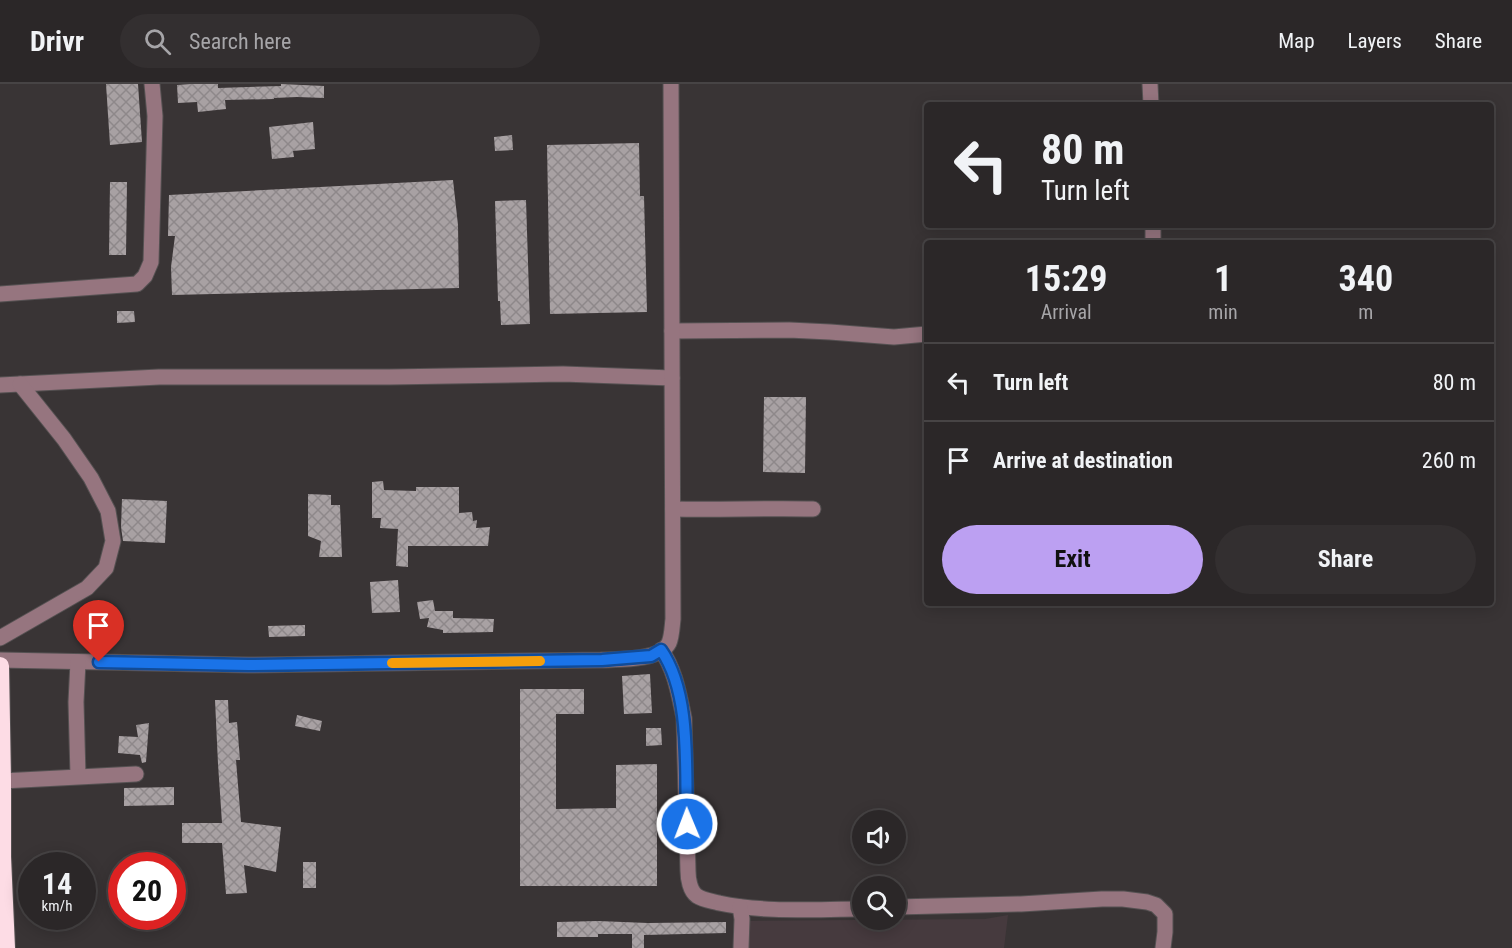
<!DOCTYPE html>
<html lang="en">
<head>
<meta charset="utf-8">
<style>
  :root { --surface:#2b2728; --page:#332f30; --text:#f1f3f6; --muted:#a6a5a8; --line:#474445; --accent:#bca0f2 }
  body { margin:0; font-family:"Roboto Condensed",sans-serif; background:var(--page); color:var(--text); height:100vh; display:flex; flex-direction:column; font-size:22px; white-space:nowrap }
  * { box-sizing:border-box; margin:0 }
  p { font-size:20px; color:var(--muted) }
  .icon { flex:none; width:33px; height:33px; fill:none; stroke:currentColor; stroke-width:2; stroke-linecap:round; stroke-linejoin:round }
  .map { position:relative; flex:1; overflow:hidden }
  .panel { position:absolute; left:924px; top:156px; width:570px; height:366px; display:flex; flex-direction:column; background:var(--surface); border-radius:6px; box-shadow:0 3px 15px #0003,0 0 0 2px var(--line) }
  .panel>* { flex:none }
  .banner { position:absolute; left:924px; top:18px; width:570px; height:126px; border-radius:6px; box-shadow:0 3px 15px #0003,0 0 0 2px var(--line); background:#2b2728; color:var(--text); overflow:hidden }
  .fabs { position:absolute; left:852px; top:726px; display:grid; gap:12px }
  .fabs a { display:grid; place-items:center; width:54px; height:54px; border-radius:50%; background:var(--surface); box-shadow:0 3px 15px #0003,0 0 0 2px var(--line); font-size:30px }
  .speed { position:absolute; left:18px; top:768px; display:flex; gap:12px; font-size:30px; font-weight:700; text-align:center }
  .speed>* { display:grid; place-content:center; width:78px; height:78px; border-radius:50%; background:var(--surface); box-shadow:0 3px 15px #0003,0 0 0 2px var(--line); line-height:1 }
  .speed small { font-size:15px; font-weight:400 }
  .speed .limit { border:9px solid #d22; background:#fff; color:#111 }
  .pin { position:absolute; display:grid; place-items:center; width:51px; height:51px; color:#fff; margin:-62px -26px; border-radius:50% 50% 50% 0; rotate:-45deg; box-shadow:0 0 6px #0007 }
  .pin .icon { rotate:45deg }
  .me { position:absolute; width:66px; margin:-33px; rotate:359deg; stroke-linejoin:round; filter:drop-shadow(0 0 4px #0008) }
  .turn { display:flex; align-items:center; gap:21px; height:126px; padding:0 18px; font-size:27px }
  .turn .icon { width:78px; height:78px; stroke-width:2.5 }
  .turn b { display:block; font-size:42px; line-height:51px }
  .eta { display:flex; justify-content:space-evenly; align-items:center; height:102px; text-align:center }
  .eta b { font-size:36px; font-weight:700; line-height:42px }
  .primary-button { display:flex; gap:12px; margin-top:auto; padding:12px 18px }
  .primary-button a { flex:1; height:69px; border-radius:36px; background:var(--accent); color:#111; font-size:24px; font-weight:700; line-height:69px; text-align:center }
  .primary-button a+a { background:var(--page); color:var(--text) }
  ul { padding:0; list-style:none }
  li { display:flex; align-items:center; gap:18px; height:78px; padding:0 18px; border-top:2px solid var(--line) }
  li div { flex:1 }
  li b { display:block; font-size:22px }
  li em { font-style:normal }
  header { display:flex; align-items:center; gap:36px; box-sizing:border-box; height:84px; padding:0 30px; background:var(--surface); border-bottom:2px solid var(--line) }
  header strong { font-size:28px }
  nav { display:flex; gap:33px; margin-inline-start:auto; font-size:21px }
  .search { width:420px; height:54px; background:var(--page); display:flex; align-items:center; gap:15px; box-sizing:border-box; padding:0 21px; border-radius:33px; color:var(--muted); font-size:22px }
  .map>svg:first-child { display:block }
</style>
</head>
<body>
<header>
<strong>Drivr</strong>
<div class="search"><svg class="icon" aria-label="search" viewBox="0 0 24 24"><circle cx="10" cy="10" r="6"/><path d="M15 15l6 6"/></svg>Search here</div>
<nav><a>Map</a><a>Layers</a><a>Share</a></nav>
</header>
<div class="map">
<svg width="1512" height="864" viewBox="0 0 1512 864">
  <defs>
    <pattern id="building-cross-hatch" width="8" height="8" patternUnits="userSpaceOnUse" patternTransform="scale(1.5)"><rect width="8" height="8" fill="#a8a1a3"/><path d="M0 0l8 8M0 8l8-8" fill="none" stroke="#8e888a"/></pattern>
  </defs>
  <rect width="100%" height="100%" fill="#393435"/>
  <!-- built -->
  <path fill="#463a3e" d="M1008 831 1004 864H748L747 837 985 835Z"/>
  <!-- building -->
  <g fill="url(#building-cross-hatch)">
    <path d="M106 0H138L142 58 110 61Z"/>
    <path d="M191 0H218V4L281 2V0L324 2V14L297 13 274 14V15L225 16 226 25 198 28 197 18 178 19 177 1Z"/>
    <path d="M313 38 315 65 293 67 294 73 272 75 269 43Z"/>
    <path d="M512 51 513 66 495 67 494 53Z"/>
    <path d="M639 59 640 112H644L647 228 550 230 547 61Z"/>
    <path d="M453 96 458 141 459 204 172 211 171 183 175 152H168L169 111Z"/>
    <path d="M110 98H127L126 171H109Z"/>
    <path d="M526 116 530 240 501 241 500 217H498L495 117Z"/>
    <path d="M117 227H134L135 238 117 239Z"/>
    <path d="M764 313H806L805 389 763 388Z"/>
    <path d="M383 397 384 406 416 407V403H459V429L472 428 473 437 477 436 476 444 490 443 488 462H408V483L396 482 398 445 380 444 381 434H372V398Z"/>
    <path d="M308 410 331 411V421H340L342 473H319L321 457 308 452Z"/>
    <path d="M122 415 167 417 165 459 123 457 121 443Z"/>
    <path d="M398 496 400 528 372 529 370 498Z"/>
    <path d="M433 516 435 527H453V534L494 535 493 548 443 549V546L427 543 429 534 420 535 417 518Z"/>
    <path d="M305 541V552L269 553 268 542Z"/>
    <path d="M650 590 652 629 624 630 622 592Z"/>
    <path d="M520 605H584V630H556V725L616 724V681L657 680V802H520Z"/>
    <path d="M215 616H228L229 639 237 638 240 676H236L241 738 281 743 276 788 244 781 247 809 226 810 222 759H182V739H222L218 680Z"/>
    <path d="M297 631 322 637 320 647 295 642Z"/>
    <path d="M149 639 146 678 142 679 140 671 118 669 119 652 138 653 136 641Z"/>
    <path d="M646 644H661L662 661 646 662Z"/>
    <path d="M174 703V721L124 722V704Z"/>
    <rect x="303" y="778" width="13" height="26"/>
    <path d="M598 837 648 839 726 838V849L644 851V864H632V850H598V853H557V838Z"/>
  </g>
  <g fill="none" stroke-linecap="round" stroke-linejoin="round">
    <defs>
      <g id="minor">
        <path d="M1150 0 1151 21"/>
        <path d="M1153 159V141"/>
        <path d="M0 210 137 200 145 192 151 178 155 32 152 0"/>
        <path d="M672 247 789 246 830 248 894 253 927 250"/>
        <path d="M0 301 159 293H389L563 290 672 294"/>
        <path d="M673 425C719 426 766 424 813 425"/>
        <path d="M0 554 87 504 106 484 113 457 108 427 91 394 64 355 20 300"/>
        <path d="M661 566C675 585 679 611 684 634L688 787C688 795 690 807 697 812 703 816 712 817 719 819 766 829 814 825 862 825"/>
        <path d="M0 576 248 581 601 576C619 575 660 577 669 559 672 552 672 543 673 535L671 0"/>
        <path d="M78 578 76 618 78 692"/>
        <path d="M2 697 136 690"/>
        <path d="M740 823 742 835 741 864"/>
        <path d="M896 823 1021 820 1102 815H1123L1147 818 1156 821 1165 830V848L1163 864"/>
      </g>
      <path id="highway" d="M0 582 2 697V773L6 864"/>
    </defs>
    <!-- minor casing -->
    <use href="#minor" stroke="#555152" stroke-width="17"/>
    <!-- highway casing -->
    <use href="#highway" stroke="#555152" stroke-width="20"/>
    <!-- minor -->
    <use href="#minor" stroke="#96757f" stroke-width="15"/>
    <!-- highway -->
    <use href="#highway" stroke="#fddce5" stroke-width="18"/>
  </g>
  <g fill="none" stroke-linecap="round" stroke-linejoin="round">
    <defs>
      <path id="route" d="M99 578 248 581 602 576 651 572 661 566C692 610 685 688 687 740"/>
    </defs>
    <!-- route casing -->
    <use href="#route" stroke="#114b97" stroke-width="15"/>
    <!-- route -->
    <use href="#route" stroke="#1a73e8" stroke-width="10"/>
    <!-- slow -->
    <path stroke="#f59e0b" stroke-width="10" d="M392 579 540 577"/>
  </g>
</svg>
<div class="fabs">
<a><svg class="icon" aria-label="sound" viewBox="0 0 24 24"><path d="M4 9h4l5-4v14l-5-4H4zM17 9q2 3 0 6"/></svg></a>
<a><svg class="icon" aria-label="search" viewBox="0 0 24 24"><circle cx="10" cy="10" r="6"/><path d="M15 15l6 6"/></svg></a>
</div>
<div class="speed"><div>14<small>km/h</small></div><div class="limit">20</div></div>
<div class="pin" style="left:99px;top:578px;background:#d93025"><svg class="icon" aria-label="arrive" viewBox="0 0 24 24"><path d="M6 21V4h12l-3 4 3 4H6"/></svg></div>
<svg class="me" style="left:687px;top:740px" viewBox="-20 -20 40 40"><circle r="17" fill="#1a73e8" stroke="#fff" stroke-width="3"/><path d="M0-11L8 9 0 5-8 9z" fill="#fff"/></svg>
<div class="banner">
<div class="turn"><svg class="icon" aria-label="left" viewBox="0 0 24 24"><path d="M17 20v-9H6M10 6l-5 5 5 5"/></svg><div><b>80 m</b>Turn left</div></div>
</div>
<section class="panel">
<div class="eta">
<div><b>15:29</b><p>Arrival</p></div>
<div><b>1</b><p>min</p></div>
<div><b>340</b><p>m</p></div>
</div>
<ul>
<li><svg class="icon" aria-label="left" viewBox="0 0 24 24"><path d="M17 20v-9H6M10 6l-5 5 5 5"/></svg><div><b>Turn left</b></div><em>80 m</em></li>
<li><svg class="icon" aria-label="arrive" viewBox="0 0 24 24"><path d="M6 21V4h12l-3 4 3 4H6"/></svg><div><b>Arrive at destination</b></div><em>260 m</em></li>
</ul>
<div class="primary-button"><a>Exit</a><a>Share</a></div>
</section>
</div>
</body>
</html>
